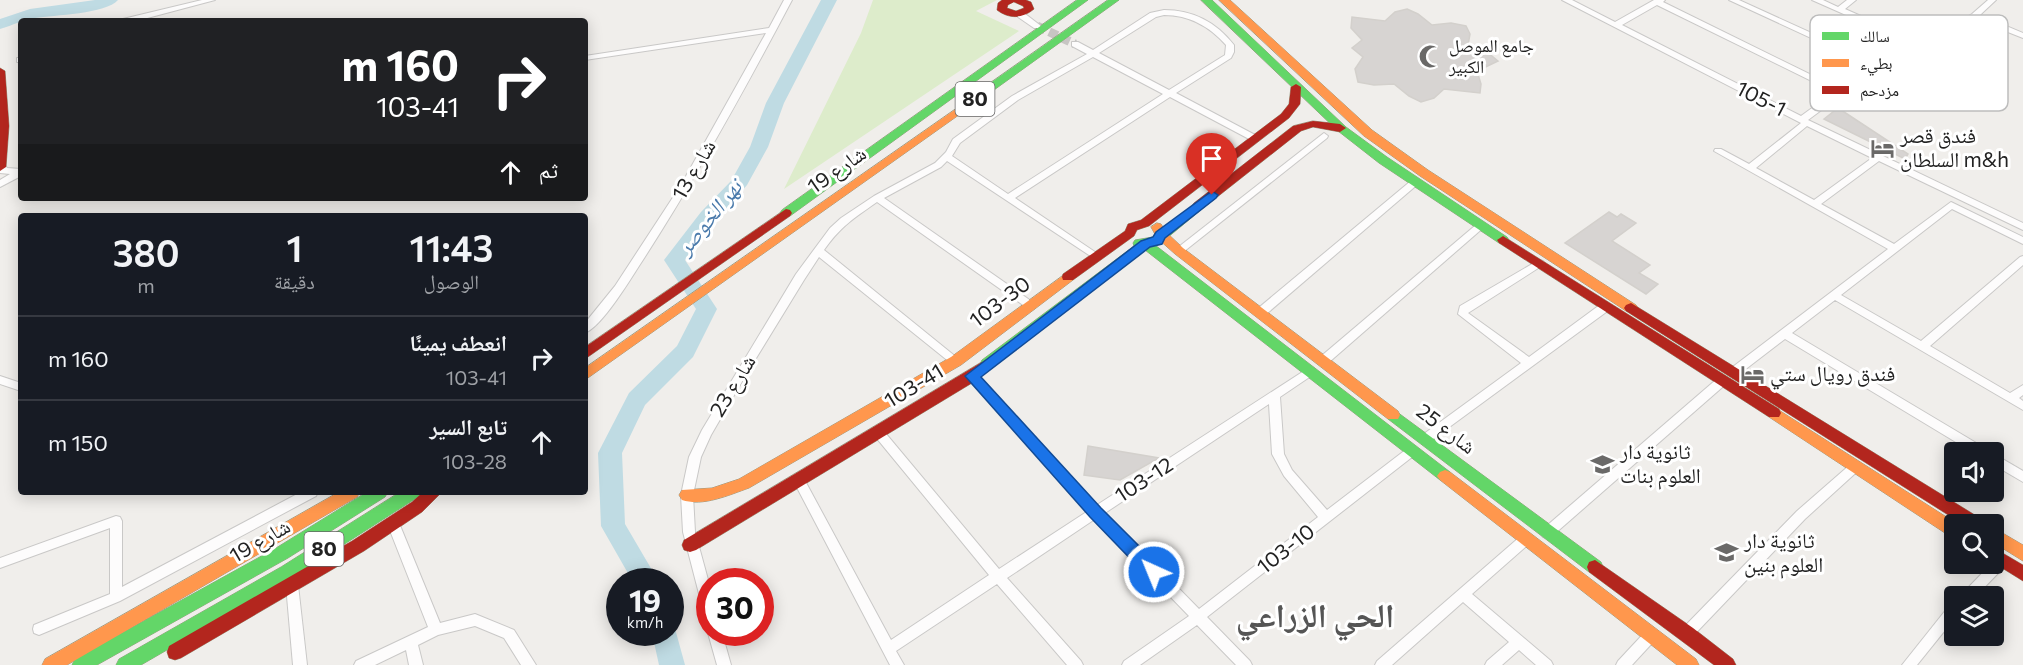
<!DOCTYPE html>
<html lang="ar">
<head>
<meta charset="utf-8">
<style>
  :root { --surface:#171b24; --page:#20242c; --text:#f1f3f6; --muted:#9ea1a6; --line:#363941 }
  body { margin:0; font-family:Commissioner,"Noto Naskh Arabic",sans-serif; background:var(--page); color:var(--text); direction:rtl; height:100vh; display:flex; flex-direction:column; font-size:22px; white-space:nowrap }
  * { box-sizing:border-box; margin:0 }
  p { font-size:20px; color:var(--muted) }
  .icon { flex:none; width:33px; height:33px; fill:none; stroke:currentColor; stroke-width:2; stroke-linecap:round; stroke-linejoin:round }
  .map { position:relative; flex:1; overflow:hidden; direction:ltr }
  .side { position:absolute; left:18px; top:213px; width:570px; height:282px; display:flex; flex-direction:column; background:var(--surface); border-radius:6px; box-shadow:0 3px 15px #0003; direction:rtl }
  .side>* { flex:none }
  .guide { position:absolute; left:18px; top:18px; width:570px; height:183px; border-radius:6px; box-shadow:0 3px 15px #0003; direction:rtl; background:#202124; color:#fff; overflow:hidden }
  .tools { position:absolute; left:1944px; top:442px; display:grid; gap:12px }
  .tools a { display:grid; place-items:center; width:60px; height:60px; border-radius:6px; background:var(--surface); box-shadow:0 3px 15px #0003; font-size:30px }
  .speed { position:absolute; left:606px; top:568px; display:flex; gap:12px; font-size:30px; font-weight:700; text-align:center }
  .speed>* { display:grid; place-content:center; width:78px; height:78px; border-radius:50%; background:var(--surface); box-shadow:0 3px 15px #0003; line-height:1 }
  .speed small { font-size:15px; font-weight:400 }
  .speed .limit { border:9px solid #d22; background:#fff; color:#111 }
  .pin { position:absolute; display:grid; place-items:center; width:51px; height:51px; color:#fff; margin:-62px -26px; border-radius:50% 50% 50% 0; rotate:-45deg; box-shadow:0 0 6px #0007 }
  .pin .icon { rotate:45deg }
  .me { position:absolute; width:66px; margin:-33px; rotate:316deg; stroke-linejoin:round; filter:drop-shadow(0 0 4px #0008) }
  .turn { display:flex; align-items:center; gap:21px; height:126px; padding:0 30px; font-size:27px }
  .turn .icon { width:78px; height:78px; stroke-width:2.5 }
  .turn b { display:block; font-size:42px; line-height:51px }
  .then { display:flex; align-items:center; height:57px; padding:0 30px; background:#0003; gap:12px; font-size:22px }
  .eta { display:flex; justify-content:space-evenly; align-items:center; height:102px; text-align:center }
  .eta b { font-size:36px; font-weight:600; line-height:42px }
  ul { padding:0; list-style:none }
  li { display:flex; align-items:center; gap:18px; height:84px; padding:0 30px; border-top:2px solid var(--line) }
  li div { flex:1 }
  li b { display:block; font-size:22px }
  li em { font-style:normal }
  .map>svg:first-child { display:block }
</style>
</head>
<body>
<div class="map">
<svg width="2023" height="665" viewBox="0 0 2023 665">
  <rect width="100%" height="100%" fill="#f0eeeb"/>
  <!-- grass -->
  <path fill="#ddeccb" d="M873 0H997L976 11 1019 31 784 189 861 33Z"/>
  <g fill="none" stroke-linecap="round" stroke-linejoin="round">
    <!-- river -->
    <g fill="#bfdbe3" fill-rule="evenodd">
      <path d="M95 0H118C106 14 54 15 35 18 23 20 13 25 0 29V19L30 9Z"/>
      <path d="M821 0H837L784 103 768 147 747 185 685 260 717 309 693 357 645 405 622 453 625 524 659 582H633L601 526 598 453 629 393 677 346 696 309 664 260 701 212 731 181 750 147 766 103Z"/>
      <path d="M670 623 674 625 685 665H659L652 633H670Z"/>
    </g>
  </g>
  <!-- building -->
  <g fill="#d7d4d2" stroke="#d3d0cc" stroke-width="1.5">
    <path d="M1407 9 1418 14 1432 25 1451 23 1466 26 1470 34 1468 45 1487 52 1498 61 1477 71 1481 84 1480 93 1444 89 1434 98 1421 102 1409 96 1394 84 1374 85 1358 82 1355 69 1363 57 1352 48 1362 40 1351 28 1352 17 1385 21 1395 12Z"/>
    <path d="M1838 108 1908 154 1905 159 1824 119Z"/>
    <path d="M1609 212 1617 217 1621 214 1636 223 1612 241 1650 265 1639 273 1658 284 1646 294 1565 243Z"/>
    <path d="M1088 446 1159 458 1120 480 1084 475Z"/>
  </g>
  <g fill="none" stroke-linecap="round" stroke-linejoin="round">
    <!-- street-tunnel -->
    <path stroke="#c7c5c3" stroke-width="9" stroke-dasharray="9 4.5" stroke-linecap="butt" d="M1037 26 1075 44"/>
    <defs>
      <g id="street">
        <path d="M202 0H215L136 21H122L123 19Z"/>
        <path d="M784 0H792C744 91 695 180 639 266 628 283 602 326 585 333V323L615 286 681 185 766 33 585 60V56L769 28Z"/>
        <path d="M1562 0H1572L1615 22 1654 0H1665L1663 2 1840 89 1876 68 1729 0H1739L1882 65 1916 46 1812 0H1823L1838 7 1847 0H1856L1845 9 1922 43 1972 14 1988 0H1996L1980 15 2023 33V38L1975 19 1843 94 1808 120 2023 223V230L1879 161 1821 204 1894 244 1951 202 2023 237V244L1952 209 1841 295 1921 341 2020 257 2023 256V265L1930 346 2010 393 2023 385V395L2019 398 2023 401V410L1835 300 1792 333 1988 450 1990 453H1974L1785 339 1738 375H1730L1729 372 1730 369 1888 249 1714 151 1715 149H1721L1749 164 1801 123ZM1657 5 1834 92 1801 116 1622 25ZM1807 126 1872 158 1814 200 1756 168Z"/>
        <path d="M1164 10C1193 10 1216 22 1234 45V52L1231 58 1176 93 1257 136V140H1251L1170 97 1015 198 1098 254 1100 256 1095 259 947 161 941 167 884 198 1034 303 1035 306 1034 309 1030 310 877 202C853 219 841 226 824 250L961 361 960 364H952L819 257 804 280 747 373 711 435 701 457 693 495 695 532 710 587V619L705 617 683 532 681 495 689 457 702 430 796 274 830 228 841 218 874 196 935 163 946 152 953 139 1012 96 1087 54 1072 46V42H1078L1093 50 1150 13ZM1164 15C1189 15 1209 26 1226 45L1225 55 1169 90 1099 53 1156 17ZM1093 57 1163 94 1008 194 952 156 960 143 1018 100Z"/>
        <path d="M1018 13H1024L1041 26 1040 28H1034L1018 17Z"/>
        <rect x="17" y="58" width="4" height="4"/>
        <path d="M1324 133 1328 136 1327 138 1182 253H1176L1174 251 1176 249Z"/>
        <path d="M0 162 4 163 7 168 21 169V176L0 187V180L10 174 0 173Z"/>
        <path d="M1415 179 1420 182 1418 184 1264 316H1256L1255 313 1256 310 1412 180Z"/>
        <path d="M1480 223 1483 224 1485 226 1483 228 1327 364H1319L1318 361 1319 358 1477 224Z"/>
        <path d="M1539 260 1543 261 1544 263 1543 265 1468 313 1529 357 1601 304H1609L1610 307 1609 310 1429 442 1425 444 1421 442 1419 439 1421 436 1521 363 1458 314 1460 306Z"/>
        <path d="M1310 367 1314 368 1315 371 1314 374 1280 397 1284 454 1292 470 1327 510 1408 448 1412 446 1416 448 1418 451 1416 454 1207 617 1250 661 1252 665H1236L1197 625 1140 665H1122L1124 661 1189 616 1095 519 1007 578 1081 661 1083 665H1067L997 584 896 651 904 665H890L793 480 795 477 799 475 803 477 891 640 989 575 874 435 872 432 874 429 878 427 882 429 999 569 1088 511 968 379 967 376 968 373H976L1097 505ZM1269 404 1272 454 1284 476 1318 517 1199 609 1105 513Z"/>
        <path d="M0 376 21 383V391L0 384Z"/>
        <path d="M1722 377 1726 378 1727 381 1726 384 1551 537 1547 538 1543 537 1541 533 1543 529 1718 378Z"/>
        <path d="M1994 454 2023 471V482L1994 465Z"/>
        <path d="M1856 461 1860 463 1862 466 1860 469 1805 519 1692 637 1687 639 1682 637 1680 633 1682 629 1797 511 1852 463Z"/>
        <path d="M301 492H318L316 496 120 601 39 635 34 633 33 629 34 625 110 594V528L0 568V558L116 516 120 517 122 521V587Z"/>
        <path d="M393 518 397 519 399 523 440 623 475 614 514 630 536 665H521L504 638 475 626 438 635 418 645 423 665H409L406 650 375 665H354L356 661 428 627 387 523 389 519Z"/>
        <path d="M1526 534 1530 535 1532 539 1530 543 1472 594 1551 661 1553 665H1536L1519 650 1502 665H1485L1487 661 1509 642 1463 602 1392 665H1375L1377 661 1522 535Z"/>
        <path d="M2002 556 2006 557 2008 561 2006 565 1975 597H1961L1963 593 1991 564H1994V561Z"/>
        <path d="M292 579 296 581 298 585 307 665H293L286 585 288 581Z"/>
        <path d="M1954 604V619L1917 665H1902L1949 606Z"/>
        <path d="M1651 629 1656 631 1658 635 1656 639 1632 665H1616L1618 661 1646 631Z"/>
        <path d="M710 631V633H722L731 665H717L708 633Z"/>
      </g>
      <g id="fast">
        <path d="M1077 0H1088L790 216H782L780 213 782 210Z"/>
        <path d="M1108 0H1119L987 95H979V91Z"/>
        <path d="M1201 0H1212L1346 127 1387 157 1507 237 1509 240 1507 243H1499L1379 163 1338 131Z"/>
        <path d="M1198 202 1202 203 1204 206 1202 209 1161 243 1155 245 1450 472 1453 476 1450 480 1445 482 1440 480 1145 250 992 368H982L980 364 982 360 1134 246 1133 243 1135 240 1153 237Z"/>
        <path d="M1393 409 1601 562 1603 567 1601 572 1595 574 1589 572 1388 419 1386 415 1388 411Z"/>
        <path d="M367 492H388L385 497 288 558 97 665H72L75 659 276 548Z"/>
        <path d="M400 492H421L418 497 293 577 141 665H116L119 659 281 567Z"/>
      </g>
      <g id="slow">
        <path d="M1219 0H1230L1372 130 1428 170 1636 305 1638 308 1636 311H1626L1420 176 1364 136Z"/>
        <path d="M983 90 987 91V95L585 380V368Z"/>
        <path d="M1157 223 1161 224 1166 232 1183 248 1398 411 1400 415 1398 419H1388L1175 254 1157 238 1151 227Z"/>
        <path d="M1068 272 1073 274 1074 277 1073 280 961 365 749 488C729 495 703 507 682 500L679 495 682 490 712 488 739 479 951 357Z"/>
        <path d="M1774 407 1959 525H1954V537L1948 535 1769 417 1767 413 1769 409Z"/>
        <path d="M1445 470 1450 472 1696 659 1699 665H1677L1440 480 1437 476 1440 472Z"/>
        <path d="M339 492H360L357 497 67 665H42L45 659Z"/>
        <path d="M1994 528 2023 545V561L1994 543Z"/>
      </g>
      <g id="jam">
        <path d="M1026 0 1031 2 1034 9C1022 19 1009 19 997 10L998 3 1002 0ZM1014 2 1023 6 1024 8 1016 11 1007 8 1008 5Z"/>
        <path d="M0 68 5 71 9 126 6 167 0 171Z"/>
        <path d="M1296 84 1301 87 1300 104 1289 118 1149 226 1137 230 1134 236 1073 280H1063L1062 277 1063 274 1125 231 1128 224 1141 220 1281 114 1289 104 1291 87Z"/>
        <path d="M1313 121 1340 124 1346 128 1340 132 1313 127 1301 131 1202 209H1194L1192 206 1194 203 1293 126Z"/>
        <path d="M786 209 790 210 792 213 790 216 585 359V347Z"/>
        <path d="M1503 236 1779 409 1781 413 1779 417H1769L1499 243 1497 240Z"/>
        <path d="M1631 303 1983 520 1985 525H1964L1626 311 1624 308 1626 305Z"/>
        <path d="M987 359 992 360 994 364 977 380 696 550 690 552 684 550 682 545 684 540Z"/>
        <path d="M423 492H442L422 512 364 551 181 658 175 660 169 658 167 652 169 646 352 541 412 502Z"/>
        <path d="M1994 548 2023 565V581L1994 563Z"/>
        <path d="M1595 560 1693 628 1733 659 1736 665H1714L1589 572 1587 567 1589 562Z"/>
      </g>
    </defs>
    <!-- street casing -->
    <use href="#street" stroke="#c9c8c7" stroke-width="2"/>
    <!-- fast casing -->
    <use href="#fast" stroke="#999a82" stroke-width="1"/>
    <!-- slow casing -->
    <use href="#slow" stroke="#999a82" stroke-width="1"/>
    <!-- jam casing -->
    <use href="#jam" stroke="#999a82" stroke-width="1"/>
    <!-- street -->
    <use href="#street" fill="#fdfcfc" fill-rule="evenodd"/>
    <!-- fast -->
    <use href="#fast" fill="#63d668" fill-rule="evenodd"/>
    <!-- slow -->
    <use href="#slow" fill="#ff974d" fill-rule="evenodd"/>
    <!-- jam -->
    <use href="#jam" fill="#b3261e" fill-rule="evenodd"/>
  </g>
  <!-- route -->
  <path fill="#1a73e8" stroke="#114b97" stroke-width="1.5" d="M1212 191 1218 195 1216 198 1165 238 1162 244 1150 247 981 377 1101 508 1160 567 1162 572 1160 577 1154 579 1148 577 1090 517 965 376 1141 241 1153 237 1156 232Z"/>
  <!-- icons -->
  <defs>
    <symbol id="mosque-bare" viewBox="-9 -9 18 18"><path d="M3.5-4.9A6 6 0 1 0 3.5 4.9A5 5 0 1 1 3.5-4.9Z" fill="#6a6968" stroke="#fff" stroke-width="2.5" paint-order="stroke"/></symbol>
    <symbol id="hotel-bare" viewBox="-9 -9 18 18"><path d="M-6-4.5h1.5V1H6V5H4.5V3h-9V5H-6ZM-4 0a1.8 1.8 0 1 1 3.6 0ZM.5 0V-2.5h3Q6-2.5 6 0Z" fill="#6a6968" stroke="#fff" stroke-width="2.5" paint-order="stroke"/></symbol>
    <symbol id="school-bare" viewBox="-9 -9 18 18"><path d="M0-5L7-2L0 1L-7-2ZM-4 1L0 2.5L4 1V4Q0 6-4 4Z" fill="#6a6968" stroke="#fff" stroke-width="2.5" paint-order="stroke"/></symbol>
  </defs>
  <g fill-rule="evenodd">
    <use href="#mosque-bare" x="1414" y="40" width="33" height="33"/>
    <use href="#hotel-bare" x="1866" y="132" width="33" height="33"/>
    <use href="#hotel-bare" x="1736" y="358" width="33" height="33"/>
    <use href="#school-bare" x="1586" y="448" width="33" height="33"/>
    <use href="#school-bare" x="1710" y="536" width="33" height="33"/>
  </g>
  <g text-anchor="middle" stroke-width="6" stroke-linejoin="round" paint-order="stroke">
    <!-- far-poi labels -->
    <g font-size="18" fill="#222" stroke="#fff" text-anchor="start">
      <text x="1449" y="52">جامع الموصل<tspan x="1449" dy="21">الكبير</tspan></text>
    </g>
    <!-- shield labels -->
    <g fill="#fff" stroke="#646464" stroke-width="1.5">
      <rect x="955.5" y="82" width="39" height="34" rx="4.5"/>
      <rect x="304.5" y="532" width="39" height="34" rx="4.5"/>
    </g>
    <g font-size="20" font-weight="bold" fill="#222">
      <text x="975" y="106">80</text>
      <text x="324" y="556">80</text>
    </g>
    <!-- street labels -->
    <g font-size="21" fill="#222" stroke="#fff">
      <text transform="translate(1761 99) rotate(27)" y="7">105-1</text>
      <text transform="translate(694 170) rotate(-60)" y="7">شارع 13</text>
      <text transform="translate(837 170) rotate(-35)" y="7">شارع 19</text>
      <text transform="translate(1000 302) rotate(-37)" y="7">103-30</text>
      <text transform="translate(733 386) rotate(-59)" y="7">شارع 23</text>
      <text transform="translate(914 386) rotate(-31)" y="7">103-41</text>
      <text transform="translate(1446 429) rotate(37)" y="7">شارع 25</text>
      <text transform="translate(1144 480) rotate(-33)" y="7">103-12</text>
      <text transform="translate(260 541) rotate(-30)" y="7">شارع 19</text>
      <text transform="translate(1286 549) rotate(-38)" y="7">103-10</text>
    </g>
    <!-- poi labels -->
    <g font-size="21" fill="#222" stroke="#fff" text-anchor="start">
      <text x="1900" y="143">فندق قصر<tspan x="1900" dy="24">السلطان m&amp;h</tspan></text>
      <text x="1770" y="381">فندق رويال ستي</text>
      <text x="1620" y="459">ثانوية دار<tspan x="1620" dy="24">العلوم بنات</tspan></text>
      <text x="1744" y="548">ثانوية دار<tspan x="1744" dy="24">العلوم بنين</tspan></text>
    </g>
    <!-- water labels -->
    <g font-size="22" font-style="italic" fill="#4a7aab" stroke="#fff">
      <text transform="translate(709 217) rotate(-51)" y="8">نهر الخوصر</text>
    </g>
    <!-- near-district labels -->
    <g font-size="33" font-weight="bold" fill="#555" stroke="#fff">
      <text x="1315" y="627">الحي الزراعي</text>
    </g>
  </g>
  <!-- legend -->
  <rect x="1810" y="15" width="198" height="96" rx="9" fill="#fff" stroke="#bdbdbd" stroke-width="1.5"/>
  <rect x="1822" y="32" width="27" height="8" fill="#63d668"/>
  <rect x="1822" y="59" width="27" height="8" fill="#ff974d"/>
  <rect x="1822" y="86" width="27" height="8" fill="#b3261e"/>
  <g font-size="16" fill="#222">
    <text x="1860" y="42">سالك</text>
    <text x="1860" y="69">بطيء</text>
    <text x="1860" y="96">مزدحم</text>
  </g>
</svg>
<div class="tools">
<a><svg class="icon" aria-label="sound" viewBox="0 0 24 24"><path d="M4 9h4l5-4v14l-5-4H4zM17 9q2 3 0 6"/></svg></a>
<a><svg class="icon" aria-label="search" viewBox="0 0 24 24"><circle cx="10" cy="10" r="6"/><path d="M15 15l6 6"/></svg></a>
<a><svg class="icon" aria-label="layers" viewBox="0 0 24 24"><path d="M12 4l9 5-9 5-9-5zM3 14l9 5 9-5"/></svg></a>
</div>
<div class="speed"><div>19<small>km/h</small></div><div class="limit">30</div></div>
<div class="pin" style="left:1212px;top:195px;background:#d93025"><svg class="icon" aria-label="arrive" viewBox="0 0 24 24"><path d="M6 21V4h12l-3 4 3 4H6"/></svg></div>
<svg class="me" style="left:1154px;top:572px" viewBox="-20 -20 40 40"><circle r="17" fill="#1a73e8" stroke="#fff" stroke-width="3"/><path d="M0-11L8 9 0 5-8 9z" fill="#fff"/></svg>
<div class="guide">
<div class="turn"><svg class="icon" aria-label="right" viewBox="0 0 24 24"><path d="M7 20v-9h11M14 6l5 5-5 5"/></svg><div><b>160 m</b>103-41</div></div>
<div class="then">ثم<svg class="icon" aria-label="ahead" viewBox="0 0 24 24"><path d="M12 20V5M6 11l6-6 6 6"/></svg></div>
</div>
<section class="side">
<div class="eta">
<div><b>11:43</b><p>الوصول</p></div>
<div><b>1</b><p>دقيقة</p></div>
<div><b>380</b><p>m</p></div>
</div>
<ul>
<li><svg class="icon" aria-label="right" viewBox="0 0 24 24"><path d="M7 20v-9h11M14 6l5 5-5 5"/></svg><div><b>انعطف يمينًا</b><p>103-41</p></div><em>160 m</em></li>
<li><svg class="icon" aria-label="ahead" viewBox="0 0 24 24"><path d="M12 20V5M6 11l6-6 6 6"/></svg><div><b>تابع السير</b><p>103-28</p></div><em>150 m</em></li>
</ul>
</section>
</div>
</body>
</html>
